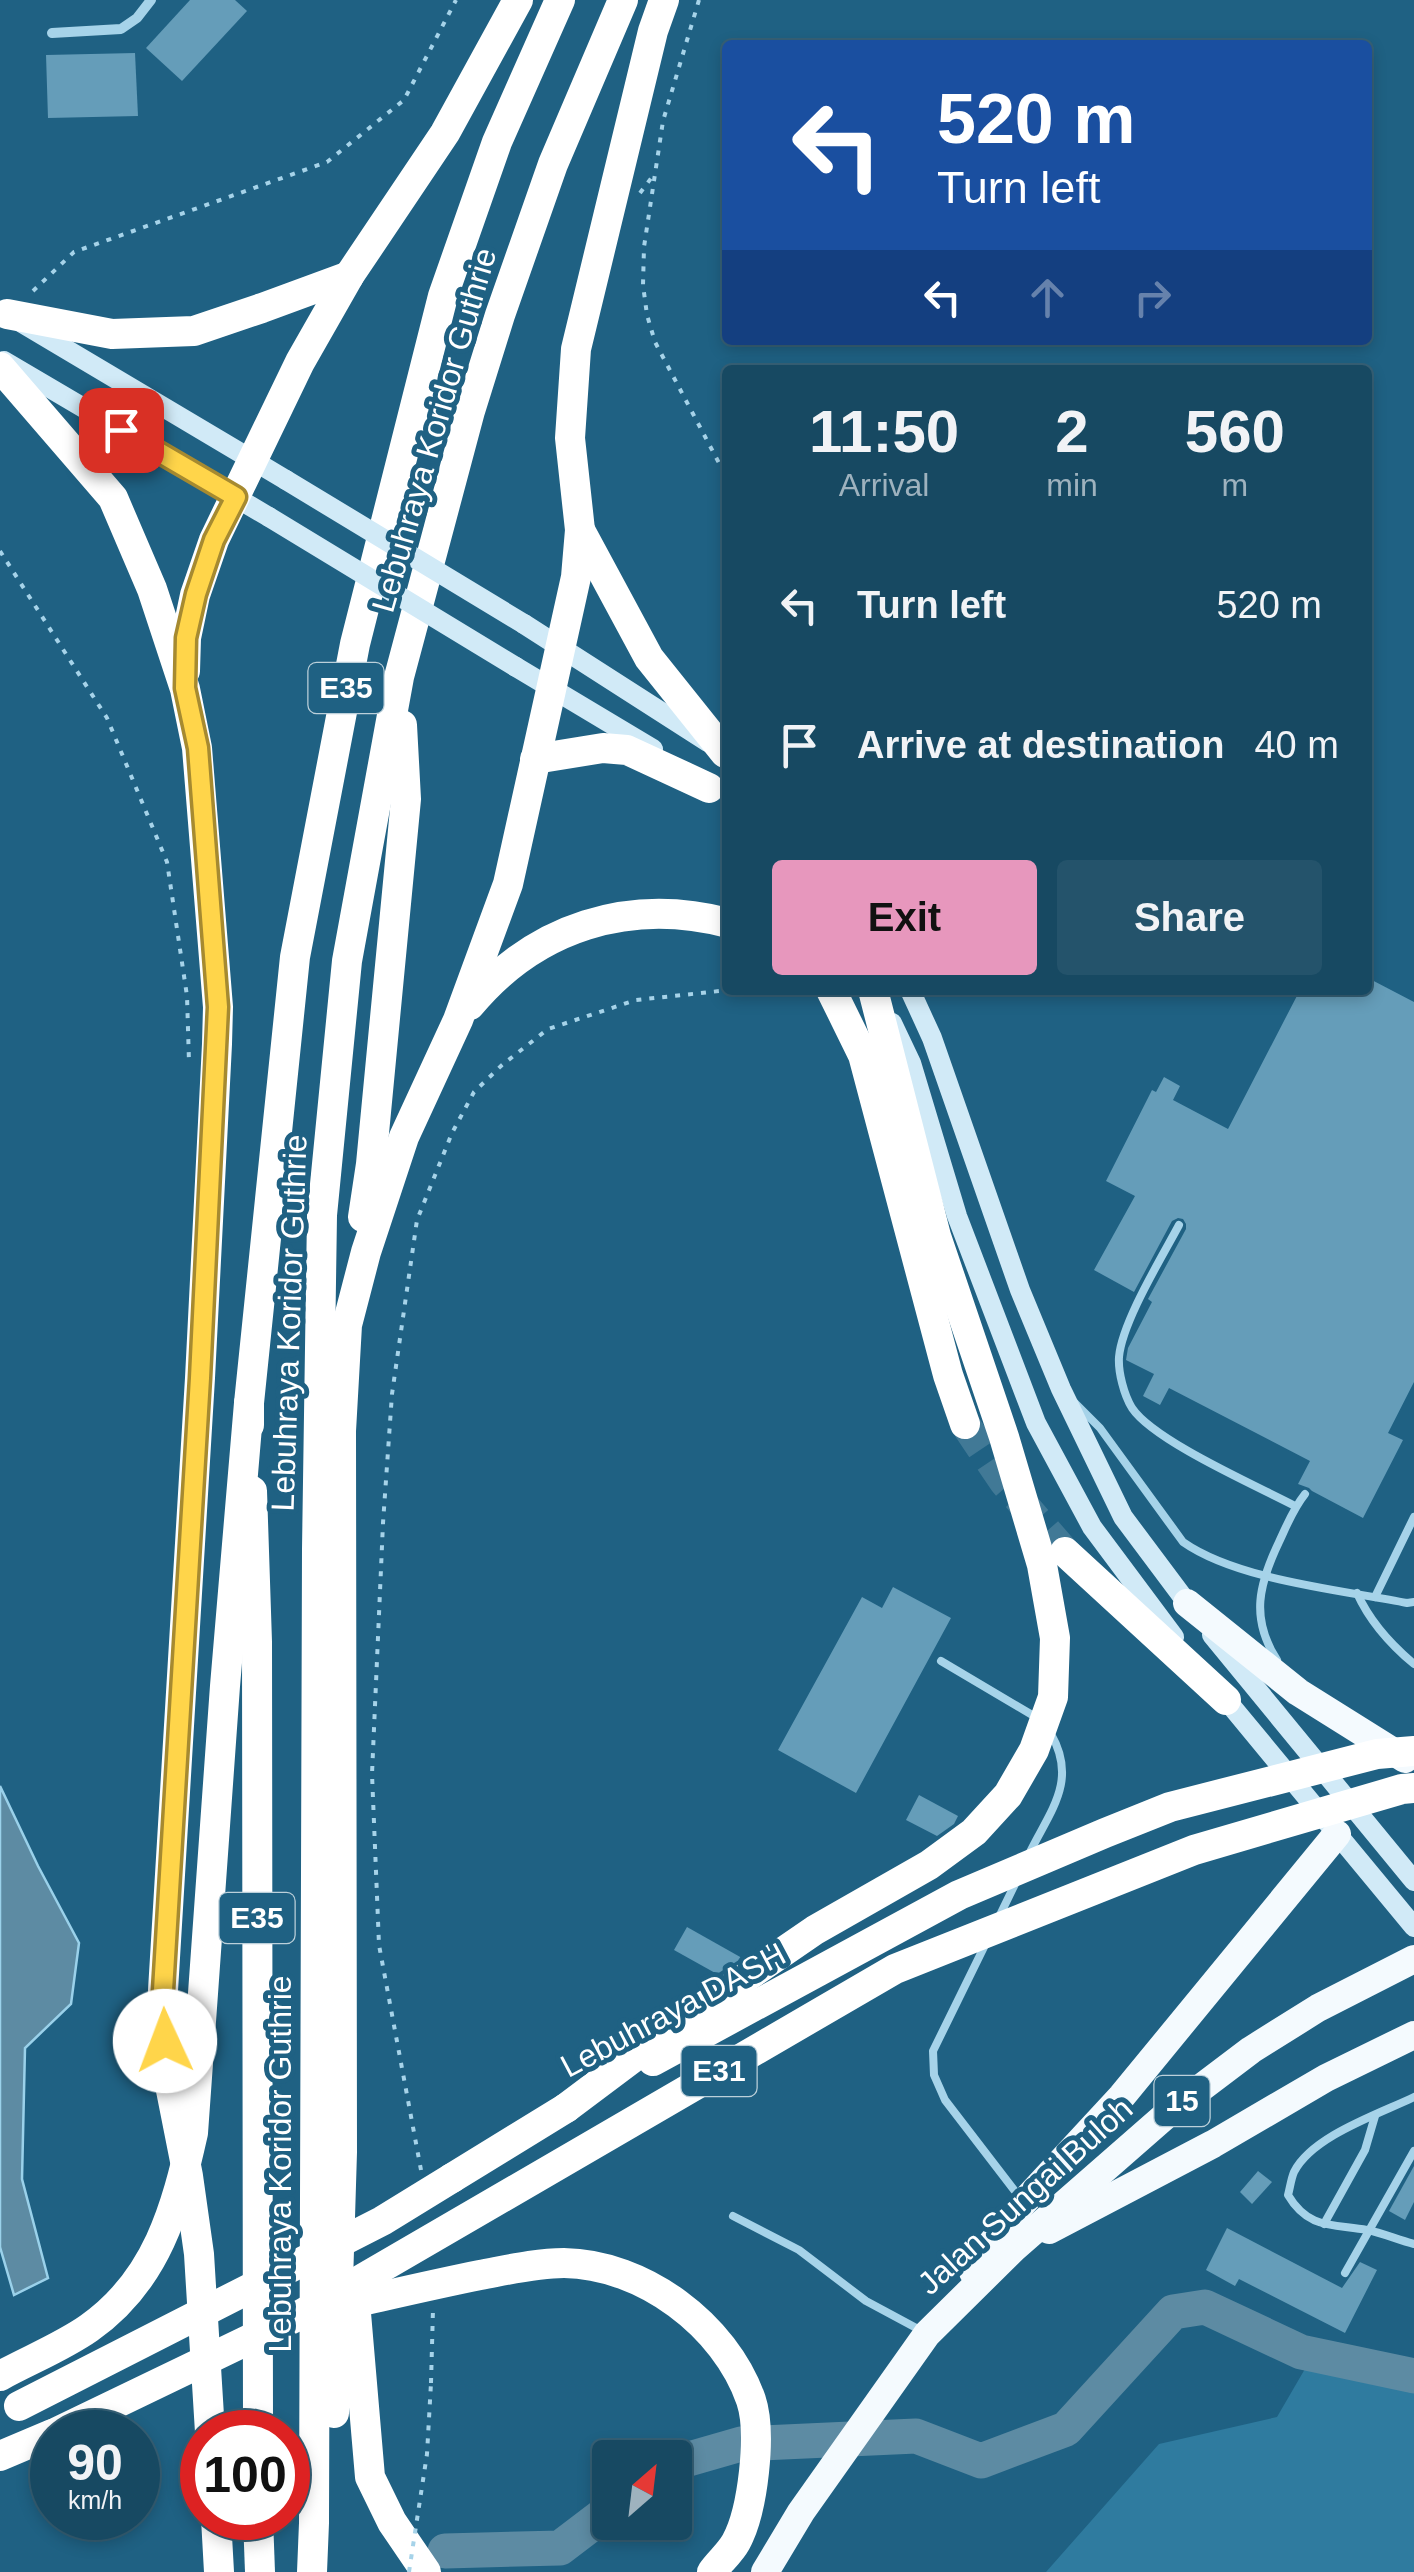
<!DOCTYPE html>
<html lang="en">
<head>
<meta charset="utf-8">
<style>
  :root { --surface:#174962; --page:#24536b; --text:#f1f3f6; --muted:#9eb2be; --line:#366177; --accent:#e797bd }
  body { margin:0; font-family:Arial,sans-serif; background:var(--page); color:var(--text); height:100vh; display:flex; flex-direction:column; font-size:38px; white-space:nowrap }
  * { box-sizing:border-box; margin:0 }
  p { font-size:32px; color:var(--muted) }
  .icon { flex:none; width:55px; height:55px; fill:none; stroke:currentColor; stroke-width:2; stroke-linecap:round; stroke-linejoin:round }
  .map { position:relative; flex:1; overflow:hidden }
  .details { position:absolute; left:722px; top:365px; width:650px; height:630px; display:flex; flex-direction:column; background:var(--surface); border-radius:10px; box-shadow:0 5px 15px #0003,0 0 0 2px var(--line) }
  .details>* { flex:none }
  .banner { position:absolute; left:722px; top:40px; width:650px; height:305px; border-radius:10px; box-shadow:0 5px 15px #0003,0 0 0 2px var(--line); background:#1a4fa0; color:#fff; overflow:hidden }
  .needle { width:65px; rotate:28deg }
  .buttons { position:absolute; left:592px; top:2440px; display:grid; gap:20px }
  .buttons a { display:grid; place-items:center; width:100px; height:100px; border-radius:10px; background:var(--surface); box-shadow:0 5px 15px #0003,0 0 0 2px var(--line); font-size:50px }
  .speed { position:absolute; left:30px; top:2410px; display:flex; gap:20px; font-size:50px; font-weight:700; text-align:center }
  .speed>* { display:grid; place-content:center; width:130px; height:130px; border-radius:50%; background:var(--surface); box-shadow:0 5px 15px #0003,0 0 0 2px var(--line); line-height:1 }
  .speed small { font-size:25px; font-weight:400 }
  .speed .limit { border:15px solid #d22; background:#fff; color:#111 }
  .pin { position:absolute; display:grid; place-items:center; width:85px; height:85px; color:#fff; margin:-42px; border-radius:20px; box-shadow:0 5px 15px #0006 }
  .me { position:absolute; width:110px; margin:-55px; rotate:358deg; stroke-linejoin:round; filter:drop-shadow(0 0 8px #0008) }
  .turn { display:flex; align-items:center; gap:35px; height:210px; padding:0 50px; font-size:45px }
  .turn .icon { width:130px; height:130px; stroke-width:2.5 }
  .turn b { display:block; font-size:70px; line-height:85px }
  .lanes { display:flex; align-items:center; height:95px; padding:0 50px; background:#0003; justify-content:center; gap:50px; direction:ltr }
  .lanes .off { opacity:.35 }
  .eta { display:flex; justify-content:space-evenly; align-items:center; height:170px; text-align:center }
  .eta b { font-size:60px; font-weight:700; line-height:70px }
  .cta { display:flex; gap:20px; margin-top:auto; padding:20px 50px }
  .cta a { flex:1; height:115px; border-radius:10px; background:var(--accent); color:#111; font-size:40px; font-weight:700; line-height:115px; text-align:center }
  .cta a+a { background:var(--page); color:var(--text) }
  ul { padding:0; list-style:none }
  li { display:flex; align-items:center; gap:30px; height:140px; padding:0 50px }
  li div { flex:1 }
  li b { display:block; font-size:38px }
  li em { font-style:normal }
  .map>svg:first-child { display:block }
</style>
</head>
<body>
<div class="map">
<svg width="1414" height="2572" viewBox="0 0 1414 2572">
  <rect width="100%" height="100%" fill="#1f6183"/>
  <!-- green -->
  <path fill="#2f7b9f" d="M1309 2362 1414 2388V2572H1046L1159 2444 1277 2417Z"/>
  <!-- water -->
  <path fill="#5d8ba3" stroke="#9ad1ea" stroke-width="2.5" d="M0 1786 38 1866 79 1943 71 2004 25 2048 22 2179 48 2278 14 2295 0 2247Z"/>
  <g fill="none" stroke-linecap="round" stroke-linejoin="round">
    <!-- river -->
    <g stroke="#5d8ba3" stroke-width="35">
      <path d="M675 2463 741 2444 916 2436 981 2461 1066 2429 1173 2312 1205 2307 1301 2352 1414 2376"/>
      <path d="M445 2551 560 2548 610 2510"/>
    </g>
  </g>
  <!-- building -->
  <g fill="#659db9">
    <path d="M190 0H235L247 11 182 81 146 48Z"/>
    <path d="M135 53 138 116 48 118 46 55Z"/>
    <path d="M1368 978 1414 1002V1382L1388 1433 1403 1440 1363 1518 1312 1491 1309 1488 1298 1484 1310 1461 1169 1388 1160 1405 1143 1396 1154 1374 1126 1360 1128 1348 1152 1302 1148 1299 1186 1229V1224L1183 1219 1178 1218 1172 1221 1134 1292 1094 1270 1135 1196 1106 1181 1152 1090 1156 1092 1164 1077 1180 1086 1173 1100 1228 1129 1300 990H1368Z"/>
    <path d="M893 1587 951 1618 856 1793 778 1750 862 1597 882 1608Z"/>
    <path d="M919 1795 958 1816 954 1824 937 1836 906 1820Z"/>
    <path d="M687 1927 742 1958 717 1974 674 1950Z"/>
    <path d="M1414 2166V2202L1405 2220 1389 2211Z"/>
    <path d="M1258 2171 1272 2182 1252 2204 1240 2192Z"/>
    <path d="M1227 2228 1342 2288 1360 2262 1377 2270 1345 2333 1239 2279 1235 2286 1206 2270Z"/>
  </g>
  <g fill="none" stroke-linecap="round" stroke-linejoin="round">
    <!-- motorway-tunnel -->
    <path stroke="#417996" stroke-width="30" stroke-dasharray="30 15" stroke-linecap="butt" d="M965 1424 1004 1482 1065 1552"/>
    <!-- path -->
    <g stroke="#a6d3e9" stroke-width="4" stroke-dasharray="5 8" stroke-linecap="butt">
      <path d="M699 0 663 121 644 247 643 285 647 315 655 342 728 480"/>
      <path d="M640 193 652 177"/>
      <path d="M33 291 74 252 327 162 404 100 456 0"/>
      <path d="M0 551 107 718 167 862 187 996 189 1062"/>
      <path d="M421 2170 379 1945 372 1774 383 1523 392 1394 417 1220 452 1133 474 1092 502 1065 548 1029 636 1000 729 990"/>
      <path d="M431 2383 433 2309"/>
      <path d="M195 2454 196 2505"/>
    </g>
    <!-- service -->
    <g stroke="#a6d3e9" stroke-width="8">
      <path d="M1179 1225C1162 1257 1122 1322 1119 1357 1118 1372 1124 1395 1132 1408 1154 1441 1257 1486 1295 1506"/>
      <path d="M1075 1403 1100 1428 1183 1542C1237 1580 1341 1590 1407 1603L1414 1602"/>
      <path d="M1357 1593C1370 1622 1390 1644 1414 1664"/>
      <path d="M1375 1597 1414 1517"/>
      <path d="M1277 1660C1250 1618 1259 1584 1279 1542 1287 1525 1293 1509 1305 1494"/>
      <path d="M941 1661 1039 1719"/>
      <path d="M1029 1854C1050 1811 1078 1781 1051 1734"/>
      <path d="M999 1917 1017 1880"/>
      <path d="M986 1943 933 2051 934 2075 945 2100 1021 2199"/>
      <path d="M1414 2097C1379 2114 1312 2136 1294 2172 1291 2179 1290 2188 1288 2195 1308 2229 1332 2224 1367 2230 1383 2233 1398 2240 1414 2244"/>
      <path d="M733 2216 799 2250 866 2301 920 2330"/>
      <path d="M1324 2224 1365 2150 1375 2116"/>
      <path d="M1345 2273 1414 2151"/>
    </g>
    <!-- minor -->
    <path stroke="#a6d3e9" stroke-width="10" d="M52 33 121 29 137 18 151 0"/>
    <!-- secondary -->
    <g stroke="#d1eaf7" stroke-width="20">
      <path d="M22 323 286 480"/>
      <path d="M4 361 269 517"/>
      <path d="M524 624 708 742"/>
      <path d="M516 667 653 749"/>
      <path d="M910 990 932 1038 1020 1290 1061 1389 1123 1517 1194 1612"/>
      <path d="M892 1023 911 1063 957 1216 1036 1423 1092 1527 1174 1637"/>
      <path d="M1212 1635 1414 1881"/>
      <path d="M1218 1690 1414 1927"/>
    </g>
    <!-- trunk -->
    <g stroke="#f4fafe" stroke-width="28">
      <path d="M1187 1603 1298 1692 1405 1759"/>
      <path d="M1049 2230 1213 2144 1326 2078 1414 2035"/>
      <path d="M973 2272 977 2262 1023 2203 1122 2096 1337 1834"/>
      <path d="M765 2572 801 2512 927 2334 1013 2249 1173 2109 1251 2050 1318 2008 1414 1959"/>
    </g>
    <!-- motorway -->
    <g stroke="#fff" stroke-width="30">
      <path d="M7 314 112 334 194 331 262 308 349 276"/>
      <path d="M0 367 113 498 152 589 185 689 197 748 218 1007 217 1044 200 1378 162 2007 168 2075 188 2176 199 2254 210 2432"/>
      <path d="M580 530 649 658 725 753"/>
      <path d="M185 671 186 638 195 595 214 540 300 362 349 276 445 133 518 0"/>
      <path d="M535 759 603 748 627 750 709 788"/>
      <path d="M831 990 863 1055 948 1375 965 1424"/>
      <path d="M470 1005C535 927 629 897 728 923"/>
      <path d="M363 1217 371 1164 406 799 402 725"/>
      <path d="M249 1425V1403L295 957 355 644 443 296 497 142 560 0"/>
      <path d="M252 1491 257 1642 258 2432"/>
      <path d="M1065 1552 1226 1700"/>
      <path d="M452 2178 566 2108"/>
      <path d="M354 2290 370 2477 392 2522 426 2572"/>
      <path d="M334 2413 342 2152 341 1431 347 1325 366 1252 404 1137 458 1020 508 884 576 577 580 530 570 438 576 349 653 31 664 0"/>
      <path d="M0 2456 52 2434"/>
      <path d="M216 2518 219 2572"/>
      <path d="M258 2518 260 2572"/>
      <path d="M312 2572 314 2523 317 1549 322 1215 347 961 399 677 470 411 500 315 553 164 623 0"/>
    </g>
    <!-- path-bridge -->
    <path stroke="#a6d3e9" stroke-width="4" stroke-dasharray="5 8" stroke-linecap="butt" d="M409 2572 427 2454 431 2383"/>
    <!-- secondary-bridge -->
    <g stroke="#d1eaf7" stroke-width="20">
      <path d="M286 480 524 624"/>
      <path d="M269 517 516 667"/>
    </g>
    <!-- motorway-bridge -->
    <g stroke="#fff" stroke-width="30">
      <path d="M653 2061 959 1895 1105 1833 1170 1807 1377 1754 1414 1751"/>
      <path d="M566 2108 678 2024 815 1930 929 1865 974 1832 1008 1795 1034 1750 1053 1697 1055 1638 1042 1565 1004 1437 936 1236 873 990"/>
      <path d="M330 2308C380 2297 430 2285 480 2275 507 2270 536 2263 564 2263 643 2264 725 2325 751 2400 762 2433 753 2511 736 2542 730 2553 719 2562 712 2572"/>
      <path d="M0 2376C29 2360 62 2347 89 2328 157 2280 176 2209 193 2133L225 1686 249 1403"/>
      <path d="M19 2406 382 2221 452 2178"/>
      <path d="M57 2432 300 2315 895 1969 1194 1850 1402 1789 1414 1788"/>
    </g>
  </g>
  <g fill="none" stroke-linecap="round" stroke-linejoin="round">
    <defs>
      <path id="route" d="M121 430 236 497 214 540 196 594 186 638 185 688 198 748 218 1007 200 1378 162 2007 165 2041"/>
    </defs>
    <!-- route casing -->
    <use href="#route" stroke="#a68a30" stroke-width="25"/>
    <!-- route -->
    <use href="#route" stroke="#ffd54a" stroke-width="18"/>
  </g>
  <g text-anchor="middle" stroke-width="10" stroke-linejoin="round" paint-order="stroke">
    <!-- shield labels -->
    <g fill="#1f6183" stroke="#bcd0da" stroke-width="2.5">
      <rect x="308.5" y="663" width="75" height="50" rx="8"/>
      <rect x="219.5" y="1893" width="75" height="50" rx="8"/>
      <rect x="681.5" y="2046" width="75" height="50" rx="8"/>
      <rect x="1154.5" y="2076" width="55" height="50" rx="8"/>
    </g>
    <g font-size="30" font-weight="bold" fill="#fff">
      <text x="346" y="698">E35</text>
      <text x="257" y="1928">E35</text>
      <text x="719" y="2081">E31</text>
      <text x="1182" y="2111">15</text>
    </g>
    <!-- street labels -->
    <g font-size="32" fill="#fff" stroke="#1f6183">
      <text transform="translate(434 430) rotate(-74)" y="11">Lebuhraya Koridor Guthrie</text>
      <text transform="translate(289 1323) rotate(-88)" y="11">Lebuhraya Koridor Guthrie</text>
      <text transform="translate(673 2010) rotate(-28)" y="11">Lebuhraya DASH</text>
      <text transform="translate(280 2164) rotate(-90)" y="11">Lebuhraya Koridor Guthrie</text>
      <text transform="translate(1025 2196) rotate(-42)" y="11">Jalan Sungai Buloh</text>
    </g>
  </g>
</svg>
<div class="buttons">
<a><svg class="needle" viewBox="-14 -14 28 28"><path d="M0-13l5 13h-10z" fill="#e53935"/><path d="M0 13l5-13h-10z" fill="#9eb2be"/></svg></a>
</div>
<div class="speed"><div>90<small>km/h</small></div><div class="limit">100</div></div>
<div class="pin" style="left:121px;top:430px;background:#d93025"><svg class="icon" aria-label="arrive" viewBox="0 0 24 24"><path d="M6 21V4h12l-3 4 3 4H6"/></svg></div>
<svg class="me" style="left:165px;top:2041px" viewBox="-20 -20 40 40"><circle r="19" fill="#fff"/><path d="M0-13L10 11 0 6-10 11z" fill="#ffd54a"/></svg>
<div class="banner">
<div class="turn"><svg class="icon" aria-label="left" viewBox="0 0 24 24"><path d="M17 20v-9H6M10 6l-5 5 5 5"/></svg><div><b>520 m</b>Turn left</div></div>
<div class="lanes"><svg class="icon" aria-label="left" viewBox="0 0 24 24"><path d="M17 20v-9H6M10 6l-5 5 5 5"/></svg><svg class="icon off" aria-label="ahead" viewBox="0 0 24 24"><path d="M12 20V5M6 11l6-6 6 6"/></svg><svg class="icon off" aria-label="right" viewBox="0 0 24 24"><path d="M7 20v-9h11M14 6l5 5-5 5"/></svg></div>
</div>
<section class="details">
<div class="eta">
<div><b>11:50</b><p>Arrival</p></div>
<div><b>2</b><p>min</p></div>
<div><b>560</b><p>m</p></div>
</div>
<ul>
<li><svg class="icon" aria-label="left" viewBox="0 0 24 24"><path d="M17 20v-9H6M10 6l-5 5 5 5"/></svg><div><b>Turn left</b></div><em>520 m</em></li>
<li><svg class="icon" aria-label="arrive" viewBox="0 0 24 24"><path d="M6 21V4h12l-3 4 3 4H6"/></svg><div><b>Arrive at destination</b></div><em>40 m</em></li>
</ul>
<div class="cta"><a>Exit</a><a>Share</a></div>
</section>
</div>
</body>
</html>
